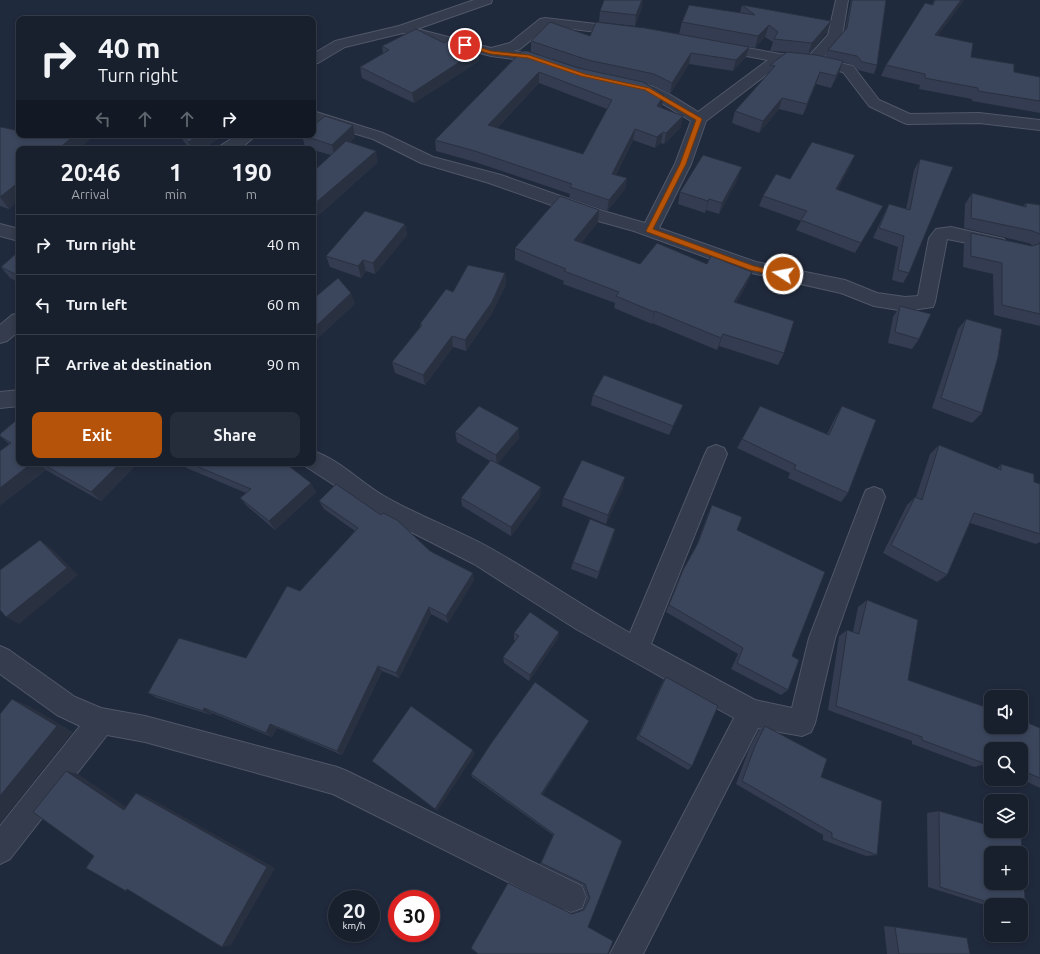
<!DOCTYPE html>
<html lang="en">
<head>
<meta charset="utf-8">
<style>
  :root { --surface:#18202e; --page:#252d3a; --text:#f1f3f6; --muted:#9fa3aa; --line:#363e4a; --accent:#b45309 }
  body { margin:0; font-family:Ubuntu,sans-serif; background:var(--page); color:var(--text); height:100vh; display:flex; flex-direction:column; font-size:15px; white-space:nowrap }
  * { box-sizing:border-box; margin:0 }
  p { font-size:13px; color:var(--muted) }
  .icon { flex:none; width:22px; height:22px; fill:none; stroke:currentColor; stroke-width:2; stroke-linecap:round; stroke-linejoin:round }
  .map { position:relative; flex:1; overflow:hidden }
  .panel { position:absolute; left:16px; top:146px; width:300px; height:320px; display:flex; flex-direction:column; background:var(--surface); border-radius:8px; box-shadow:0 2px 6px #0003,0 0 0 1px var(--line) }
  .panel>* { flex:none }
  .top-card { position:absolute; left:16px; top:16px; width:300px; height:122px; border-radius:8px; box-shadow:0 2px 6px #0003,0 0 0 1px var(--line); background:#18202e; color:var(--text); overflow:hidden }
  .fabs { position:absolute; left:984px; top:690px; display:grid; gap:8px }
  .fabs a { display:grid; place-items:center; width:44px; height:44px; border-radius:8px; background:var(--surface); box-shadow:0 2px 6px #0003,0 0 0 1px var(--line); font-size:20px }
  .speed { position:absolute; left:328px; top:890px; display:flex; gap:8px; font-size:20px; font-weight:700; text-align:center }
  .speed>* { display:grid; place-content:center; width:52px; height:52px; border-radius:50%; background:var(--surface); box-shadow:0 2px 6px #0003,0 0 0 1px var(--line); line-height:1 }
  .speed small { font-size:10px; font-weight:400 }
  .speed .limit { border:6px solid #d22; background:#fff; color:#111 }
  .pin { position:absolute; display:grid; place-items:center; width:34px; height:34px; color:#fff; margin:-17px; border:2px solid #fff; border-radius:50%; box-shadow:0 1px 4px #0007 }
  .me { position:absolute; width:44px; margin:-22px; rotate:281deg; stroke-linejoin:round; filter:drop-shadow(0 0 3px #0008) }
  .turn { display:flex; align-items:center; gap:14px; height:84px; padding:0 16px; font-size:18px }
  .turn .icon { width:52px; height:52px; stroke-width:2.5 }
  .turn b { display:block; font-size:28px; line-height:34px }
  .lanes { display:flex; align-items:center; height:38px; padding:0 16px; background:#0003; justify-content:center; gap:20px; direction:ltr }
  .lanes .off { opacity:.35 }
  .eta { display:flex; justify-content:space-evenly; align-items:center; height:68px; text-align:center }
  .eta b { font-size:24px; font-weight:700; line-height:28px }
  .action { display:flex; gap:8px; margin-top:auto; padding:8px 16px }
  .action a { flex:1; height:46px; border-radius:8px; background:var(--accent); color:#fff; font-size:16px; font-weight:700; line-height:46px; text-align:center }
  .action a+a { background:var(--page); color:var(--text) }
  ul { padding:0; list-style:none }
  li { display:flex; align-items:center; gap:12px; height:60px; padding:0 16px; border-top:1px solid var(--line) }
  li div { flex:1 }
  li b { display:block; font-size:15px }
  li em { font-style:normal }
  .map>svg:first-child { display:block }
</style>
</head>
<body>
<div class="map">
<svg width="1040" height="954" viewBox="0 0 1040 954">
  <rect width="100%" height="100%" fill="#202a3d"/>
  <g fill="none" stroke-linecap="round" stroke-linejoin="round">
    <defs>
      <g id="minor">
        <path d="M474 0H492L491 3 417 29 491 48 510 43 540 19 545 18 622 27 627 28 629 31 627 34 622 35 548 26 520 49 513 51 529 53 551 59 553 62 551 65 546 66 528 61 491 56 403 33 345 47 318 63 313 64V54L335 41 399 26Z"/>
        <path d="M836 0H848L842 36 822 59 853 66 879 100 910 114 979 113 1040 120V130L979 123 907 124 902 122 869 106 843 72 812 65 783 62 706 121 691 164 659 228 756 262 845 280 877 293 905 297 918 296 929 238 936 229 951 227 1004 239 1007 243 1004 247 998 249 947 239 935 302 933 307 905 311 874 306 841 293 747 272 634 231 591 219 489 183 421 163 373 139 313 121V111L383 133 433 157 501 175 603 211 645 223 675 164 691 121 643 92 632 90 630 87 632 84C651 79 682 103 698 112L768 60 714 50 712 47 714 44 719 43 780 54 809 56 828 35Z"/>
        <path d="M237 135H255C245 149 233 149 218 149L220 146Z"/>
        <path d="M0 224 19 229V241L0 236Z"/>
        <path d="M19 313V331L7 341 0 343V325L12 315Z"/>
        <path d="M19 390V406L0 408V392Z"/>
        <path d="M716 445 724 448 727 454 651 644 755 700 792 708 809 638 863 497 866 490 874 487 882 490 885 497 835 638 815 723 811 732 802 736 758 728 643 954H610L734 718 576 629 474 564 368 510 342 490 305 466 304 463H313V451C340 460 360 482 384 496 418 516 456 529 490 548 538 575 582 606 630 633L705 454 708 448Z"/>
        <path d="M0 646 9 650 75 697 101 708 145 716 337 767 347 771 582 886 586 897 582 908 571 912 560 908 333 794 145 742 107 735 10 859 0 864V826L80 726 57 715 0 674Z"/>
      </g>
    </defs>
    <!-- minor casing -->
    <use href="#minor" stroke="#4f5768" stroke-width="2"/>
    <!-- minor -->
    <use href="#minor" fill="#343c4d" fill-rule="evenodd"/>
  </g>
  <!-- wall -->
  <g fill="#333c50" fill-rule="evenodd">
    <path d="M851 0H886L877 65 874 74 858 70 853 65 843 62 839 73 831 88 816 84 803 115 779 109 759 133 732 123 735 111 767 76 770 65 787 52 770 51 773 42 765 37 755 48 749 47 746 57 733 71 689 64 670 94 652 85 644 83 664 95 662 106 661 108 681 127 664 144 661 143 655 148 633 140 616 175 627 178 625 189 607 211 569 198 570 194 475 162 436 151 435 140 522 51 578 68 586 70 531 52V41L590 36 679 34 682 22 740 13 742 5 831 21 827 32 809 54 825 57 828 50 845 30ZM539 83 607 109 583 154 497 128Z"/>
    <path d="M934 0H964L937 36 971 57 1014 72 1040 77V113L972 101V99L919 89 920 85 881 76 886 65 932 5Z"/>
    <path d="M642 7 635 26 599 22 600 11Z"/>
    <path d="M382 46 478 50 479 61 414 103 362 78 360 67 383 54Z"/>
    <path d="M0 128 19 135H95L78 149H19V200L9 209 0 206Z"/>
    <path d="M181 135H224L202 149H190L183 140Z"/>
    <path d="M302 135 355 137 350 142 378 162 313 220V172L331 155 313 150V149L305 147Z"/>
    <path d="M855 155 850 166 837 190 877 217 855 253 796 230 801 221 759 206 763 196 790 179Z"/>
    <path d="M920 159 909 273 903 283 892 280 898 247 873 238 884 214 889 204 906 209 914 170Z"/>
    <path d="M738 178 719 214 706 210 705 213 678 204 680 192Z"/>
    <path d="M972 193 1023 206 1026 203 1040 205V326L994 315 993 274 963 267 964 244 971 233 1032 246 1031 244 1024 242 964 228 965 204Z"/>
    <path d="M598 222 581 243 640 264H707L752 272 747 284 736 303 784 353 778 365 719 346 717 350 652 323V324L614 308 615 303 563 284 564 281 515 260V248Z"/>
    <path d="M405 224 407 235 375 274 366 271 361 278 330 267 326 256Z"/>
    <path d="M19 251V283L10 278 1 267Z"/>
    <path d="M505 273 506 284 492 313 466 351 453 347 425 385 395 373 392 362 420 327V324L453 292Z"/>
    <path d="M900 306 919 339 912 349 888 343 893 317Z"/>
    <path d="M966 319 982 413 972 423 932 408 958 329Z"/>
    <path d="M593 395 683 405 679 415 669 435 591 405Z"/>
    <path d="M842 406 848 493 841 502 788 478 790 473 737 448 742 439 827 434 836 416Z"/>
    <path d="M19 418V463H138L101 501 46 470 0 505V451L9 444 0 436V434Z"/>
    <path d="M519 428V438L498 463 540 496 511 536 462 506 461 498 490 461 457 442 455 432Z"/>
    <path d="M939 445 997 469 1001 464 1034 482 1040 484V542L1036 544 970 523 947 575 937 582 883 553 907 505 915 497H916L930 454Z"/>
    <path d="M179 463H285L316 492 275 530 247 506 240 498 246 493 182 466Z"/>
    <path d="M623 487 606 524 562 506 563 498Z"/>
    <path d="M319 501 430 551 474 580 448 623 431 614 399 678 382 671 342 755 277 728 272 737 212 713 211 715 157 698 148 693 246 658 300 591 355 531 324 509Z"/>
    <path d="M712 505 737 530 792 656 788 690 781 695 731 669 738 654 666 612 679 578 695 549 708 514Z"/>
    <path d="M613 537 597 579 571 569 573 562Z"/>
    <path d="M867 600 908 680 1040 728V788L1021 779V749H991V765L986 763V764L974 767 912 744V741L828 710 839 636 847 630 853 632 858 607Z"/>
    <path d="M559 632 558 638 529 681 504 663 503 657 516 641 514 640V633Z"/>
    <path d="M666 677 692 766 688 770 636 739 662 683Z"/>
    <path d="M587 725 542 795 622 841 588 927 608 954 571 913 583 909 587 898 583 885 540 864 553 835 472 777 471 774Z"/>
    <path d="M765 726 821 777 877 855 866 856 823 840V835L736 784 749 749 759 730Z"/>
    <path d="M939 811 991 826V831H1007L1021 835 1026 914H1021V905H991V907L928 887 927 813ZM991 853H1021V883H991Z"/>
    <path d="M884 926 895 927 970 954H887Z"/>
  </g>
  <!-- shaded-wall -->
  <g fill="#293141">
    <path d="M642 0H643L642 7 635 26 636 15Z"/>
    <path d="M961 0H964L930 46 935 35Z"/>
    <path d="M831 21 827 32 808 54 812 43Z"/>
    <path d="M769 25 765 37 755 48 758 36Z"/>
    <path d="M749 47 746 57 733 71 736 60Z"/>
    <path d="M478 50 479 61 414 103 412 93Z"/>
    <path d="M691 53 689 64 670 94 672 83Z"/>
    <path d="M843 61 839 73 831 88 836 76Z"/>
    <path d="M539 72V83L489 136 488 125Z"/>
    <path d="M820 72 816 84 803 115 807 104Z"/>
    <path d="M664 95 662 106 655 117 657 106Z"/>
    <path d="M782 98 779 109 759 133 763 121Z"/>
    <path d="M683 116 681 127 664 144 666 133Z"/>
    <path d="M353 125 355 137 335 157 332 145Z"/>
    <path d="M635 129 633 140 611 185 612 174Z"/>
    <path d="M663 132 661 143 655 148 657 137Z"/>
    <path d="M75 135H95L78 149H58Z"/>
    <path d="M200 135H224L202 149H191L188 142Z"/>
    <path d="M376 151 378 162 313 220V205Z"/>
    <path d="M855 155 850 166 832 200 836 189Z"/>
    <path d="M742 167 738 178 719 214 722 203Z"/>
    <path d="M627 178 625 189 607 211 609 200Z"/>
    <path d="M19 182V200L9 209 0 197Z"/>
    <path d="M709 199 706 210 705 213 708 201Z"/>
    <path d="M883 206 877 217 855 253 861 243Z"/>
    <path d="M599 210 598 222 573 253 574 240Z"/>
    <path d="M405 224 407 235 375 274 373 263Z"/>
    <path d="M363 260 366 271 361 278 358 266Z"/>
    <path d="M752 272 747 284 729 314 734 302Z"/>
    <path d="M505 273 506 284 492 313 466 351 465 340Z"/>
    <path d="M351 293 355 304 313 343V329Z"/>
    <path d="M655 311 652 323V324L654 312Z"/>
    <path d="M723 334 719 346 717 350 721 338Z"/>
    <path d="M452 336 453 347 425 385 423 375Z"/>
    <path d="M683 405 679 415 669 435 673 426Z"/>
    <path d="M519 428V438L497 465 496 455Z"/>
    <path d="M32 463H39L46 470 0 505V488Z"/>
    <path d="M120 463H138L101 501 91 492Z"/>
    <path d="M625 477 623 487 606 524 608 515Z"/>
    <path d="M311 483 316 492 275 530 269 521Z"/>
    <path d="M541 487 540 496 511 536V527Z"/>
    <path d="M615 529 613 537 597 579 599 572Z"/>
    <path d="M40 540 51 548 78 575 19 624 6 617Z"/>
    <path d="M473 573 474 580 448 623 446 616Z"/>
    <path d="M429 607 431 614 399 678 396 673Z"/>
    <path d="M559 632 558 638 529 681 530 675Z"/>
    <path d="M378 666 382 671 342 755 337 751Z"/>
    <path d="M12 699 29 706 73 732 0 824V796Z"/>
    <path d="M204 708 212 713 211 715 203 711Z"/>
    <path d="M589 721 587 725 540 797 541 794Z"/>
    <path d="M270 724 277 728 272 737 266 733Z"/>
    <path d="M473 750 475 754 437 811 435 809Z"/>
    <path d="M66 771 78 774 135 813 124 810Z"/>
    <path d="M136 793 146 796 275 868 231 945 222 947Z"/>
  </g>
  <!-- building -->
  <g fill="#3b465d" stroke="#293141" fill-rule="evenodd">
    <path d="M604 0H642L636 15 600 11Z"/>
    <path d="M852 0H886L877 65 862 62 857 56 828 50 847 28Z"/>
    <path d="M935 0H961L935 35 973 43 971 57 1014 64V72L1040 77V101L978 91V88L925 78V74L886 65 925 3 933 5Z"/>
    <path d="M689 5 755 15 742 5 831 21 812 43 774 39 778 32 769 25 758 36 682 22Z"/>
    <path d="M550 22 590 36 596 22 645 28 749 47 736 60 691 53 672 83 654 74 588 60 531 41Z"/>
    <path d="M416 29 444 43 451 39 478 50 412 93 360 67 389 50 382 46Z"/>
    <path d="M522 51H527L578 68 643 82 664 95 657 106 683 116 666 133 663 132 657 137 635 129 612 174 627 178 609 200 570 187 572 184 475 151 435 140ZM539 72 612 100 583 154 488 125Z"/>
    <path d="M787 52 816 55 843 61 836 76 820 72 807 104 782 98 763 121 735 111 775 66 770 65Z"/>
    <path d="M325 116 353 125 332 145 302 135H313V126Z"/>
    <path d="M1 127 19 131V135H75L58 149H19V182L0 197V128Z"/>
    <path d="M183 135H200L188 142Z"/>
    <path d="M346 141 376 151 313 205V172Z"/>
    <path d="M812 142 855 155 836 189 883 206 861 243 801 220 807 211 763 196 776 174 790 179Z"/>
    <path d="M703 155 742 167 722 203 709 199 708 201 680 192Z"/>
    <path d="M920 159 953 167 909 273 898 270 904 236 879 228 889 204 910 210Z"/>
    <path d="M972 193 1026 207V203L1040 205V234L1033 231 971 218Z"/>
    <path d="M560 196 599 210 574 240 640 264 657 243 707 264 711 256 752 272 734 302 794 321 784 353 723 334 721 338 655 311 654 312 616 296 619 292 564 271 566 269 515 248Z"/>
    <path d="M365 211 405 224 373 263 363 260 358 266 326 256Z"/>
    <path d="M971 233 1032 246 1039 244 1040 242V314L1002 305V263L971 256Z"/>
    <path d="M19 251V276L1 267Z"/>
    <path d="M468 265 505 273 492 302 465 340 452 336 423 375 392 362 422 325 420 324 446 289 453 292Z"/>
    <path d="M338 278 351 293 313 329V299Z"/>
    <path d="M900 306 931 314 919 339 895 332Z"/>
    <path d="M966 319 1002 329 998 357 982 413 941 398Z"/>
    <path d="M604 375 683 405 673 426 593 395Z"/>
    <path d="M479 406 519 428 496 455 455 432Z"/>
    <path d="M760 406 829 435 842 406 876 420 848 493 794 469 796 465 742 439Z"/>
    <path d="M19 418V463H32L0 488V451L11 443 0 436V434Z"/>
    <path d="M939 445 1001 470V464L1034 474V482L1040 484V534L974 513 947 575 891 545 915 497 922 500Z"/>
    <path d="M491 460 541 487 511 527 461 498Z"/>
    <path d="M582 460 625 477 608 515 563 498Z"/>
    <path d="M41 463H120L91 492Z"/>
    <path d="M189 463H285L311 483 269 521 240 498 251 489Z"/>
    <path d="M336 484 381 515 383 513 397 520 430 551 473 573 446 616 429 607 396 673 378 666 337 751 270 724 266 733 204 708 203 711 148 693 179 638 246 658 287 586 300 591 358 528 319 501Z"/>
    <path d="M712 505 742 517 737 530 825 572 792 656 799 660 788 690 737 663 743 648 669 605 683 570 698 543Z"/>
    <path d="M590 519 615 529 599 572 573 562Z"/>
    <path d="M40 540 67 568 6 617 0 610V570Z"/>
    <path d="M867 600 918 620 908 680 991 709V727H1021V720L1040 728V778L1021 770V749H991V756L986 754V764L922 740V737L836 706 847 630 859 634Z"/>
    <path d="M530 612 559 632 530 675 503 657 519 636 514 633Z"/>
    <path d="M666 677 718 706 692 766 639 735Z"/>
    <path d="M535 682 589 721 541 794 622 841 588 927 613 941 608 954H478L471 948 508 883 572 914 584 910 590 898 585 884 541 863 554 834 471 774 490 745Z"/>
    <path d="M12 699 57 726 0 796V714Z"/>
    <path d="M411 706 473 750 435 809 372 761Z"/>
    <path d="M765 726 827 759 821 777 882 801 877 855 832 838V833L742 781 755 746Z"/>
    <path d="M66 771 124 810 136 793 267 867 222 947 127 889 126 891 86 868 94 856 33 812Z"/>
    <path d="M939 811 991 826V831H1007L1021 835 1026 914 1021 913V905H997L940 887ZM991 853H1021V883H991Z"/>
    <path d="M895 927 967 938 970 954H899Z"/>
  </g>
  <!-- route -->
  <path fill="#b45309" stroke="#753606" d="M465 43 491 51 529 55 585 74 649 88 701 118 702 119 686 164 653 229 754 266 786 273V276L783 277 750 270 647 232 646 231 680 164 696 120 645 90 581 76 528 58 491 54 463 46V44Z"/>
</svg>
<div class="fabs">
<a><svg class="icon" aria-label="sound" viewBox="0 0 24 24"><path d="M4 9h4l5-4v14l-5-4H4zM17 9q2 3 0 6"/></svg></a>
<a><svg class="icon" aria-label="search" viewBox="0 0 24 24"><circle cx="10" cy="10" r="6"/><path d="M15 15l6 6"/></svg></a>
<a><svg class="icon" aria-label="layers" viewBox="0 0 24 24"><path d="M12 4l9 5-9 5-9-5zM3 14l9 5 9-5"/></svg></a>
<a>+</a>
<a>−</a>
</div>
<div class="speed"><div>20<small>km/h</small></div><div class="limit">30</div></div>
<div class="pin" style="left:465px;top:45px;background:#d93025"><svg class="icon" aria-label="arrive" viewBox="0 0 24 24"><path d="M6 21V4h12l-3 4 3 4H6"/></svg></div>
<svg class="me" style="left:783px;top:274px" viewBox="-20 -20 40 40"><circle r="17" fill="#b45309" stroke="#fff" stroke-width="3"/><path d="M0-11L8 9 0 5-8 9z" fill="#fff"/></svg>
<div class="top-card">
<div class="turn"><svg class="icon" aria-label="right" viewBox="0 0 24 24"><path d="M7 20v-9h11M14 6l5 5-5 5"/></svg><div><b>40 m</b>Turn right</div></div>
<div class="lanes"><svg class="icon off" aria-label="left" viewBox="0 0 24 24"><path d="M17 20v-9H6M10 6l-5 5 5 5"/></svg><svg class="icon off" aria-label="ahead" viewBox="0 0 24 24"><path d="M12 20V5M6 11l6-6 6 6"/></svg><svg class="icon off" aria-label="ahead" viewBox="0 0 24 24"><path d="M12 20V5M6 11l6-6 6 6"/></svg><svg class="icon" aria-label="right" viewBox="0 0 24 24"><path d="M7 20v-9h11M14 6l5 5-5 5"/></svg></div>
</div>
<section class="panel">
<div class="eta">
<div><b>20:46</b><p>Arrival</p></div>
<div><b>1</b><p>min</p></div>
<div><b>190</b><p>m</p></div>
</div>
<ul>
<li><svg class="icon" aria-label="right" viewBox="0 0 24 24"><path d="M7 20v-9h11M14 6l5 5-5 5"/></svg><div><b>Turn right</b></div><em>40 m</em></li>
<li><svg class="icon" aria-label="left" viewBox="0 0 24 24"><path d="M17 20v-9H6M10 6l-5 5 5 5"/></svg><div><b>Turn left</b></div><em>60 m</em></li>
<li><svg class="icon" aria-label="arrive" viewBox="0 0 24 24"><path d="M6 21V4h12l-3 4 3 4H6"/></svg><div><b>Arrive at destination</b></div><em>90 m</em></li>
</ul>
<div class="action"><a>Exit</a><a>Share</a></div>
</section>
</div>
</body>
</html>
